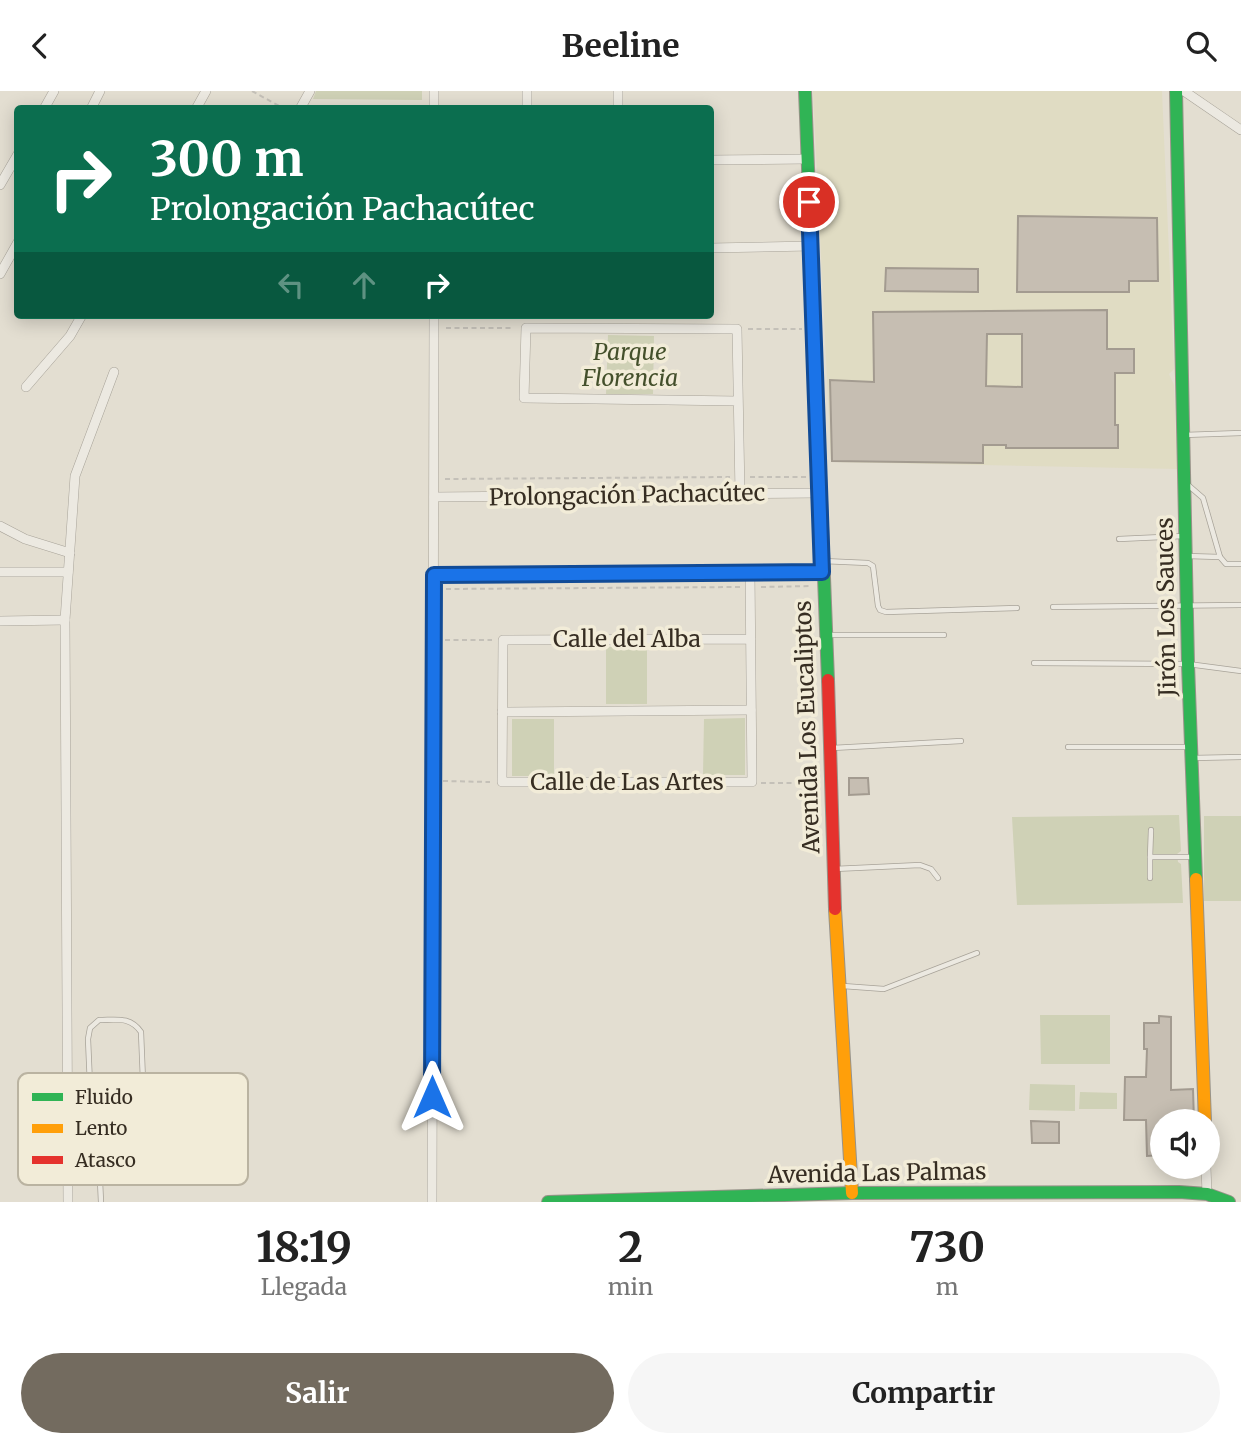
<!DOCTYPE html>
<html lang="es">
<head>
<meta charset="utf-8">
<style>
  :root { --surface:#fff; --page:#f6f6f6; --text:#222; --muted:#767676; --accent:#736b5f }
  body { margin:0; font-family:Merriweather,serif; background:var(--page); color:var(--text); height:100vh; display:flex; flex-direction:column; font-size:26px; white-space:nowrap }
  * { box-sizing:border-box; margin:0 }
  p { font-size:23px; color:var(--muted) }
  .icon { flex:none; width:38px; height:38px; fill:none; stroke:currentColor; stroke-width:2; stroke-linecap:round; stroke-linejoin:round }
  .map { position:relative; height:1111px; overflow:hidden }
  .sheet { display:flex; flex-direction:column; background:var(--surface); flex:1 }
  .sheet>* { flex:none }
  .top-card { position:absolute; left:14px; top:14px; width:700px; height:214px; border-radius:7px; box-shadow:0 4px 18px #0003; background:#0b6e4f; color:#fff; overflow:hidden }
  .controls { position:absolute; left:1150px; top:1018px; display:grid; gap:14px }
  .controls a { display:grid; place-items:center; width:70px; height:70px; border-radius:50%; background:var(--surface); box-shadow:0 4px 18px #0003; font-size:35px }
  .pin { position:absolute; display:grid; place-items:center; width:60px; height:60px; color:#fff; margin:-30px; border:4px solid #fff; border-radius:50%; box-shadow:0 2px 7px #0007 }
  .me { position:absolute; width:77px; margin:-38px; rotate:0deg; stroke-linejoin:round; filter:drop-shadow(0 0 5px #0008) }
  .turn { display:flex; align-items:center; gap:24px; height:147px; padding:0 21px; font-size:32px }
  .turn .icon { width:91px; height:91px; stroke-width:2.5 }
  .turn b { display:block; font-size:49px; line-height:60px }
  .lanes { display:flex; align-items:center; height:66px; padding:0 21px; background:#0003; justify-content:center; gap:35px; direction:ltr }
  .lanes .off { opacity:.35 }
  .eta { display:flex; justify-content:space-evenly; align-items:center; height:119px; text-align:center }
  .eta b { font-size:42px; font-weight:700; line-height:49px }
  .button { display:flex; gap:14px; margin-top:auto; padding:14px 21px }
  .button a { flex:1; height:80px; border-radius:42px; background:var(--accent); color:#fff; font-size:28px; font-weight:700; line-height:80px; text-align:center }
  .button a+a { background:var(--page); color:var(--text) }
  header { display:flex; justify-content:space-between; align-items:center; height:91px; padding:0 21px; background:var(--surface); font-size:32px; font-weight:700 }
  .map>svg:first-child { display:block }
</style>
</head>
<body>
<header><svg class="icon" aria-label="back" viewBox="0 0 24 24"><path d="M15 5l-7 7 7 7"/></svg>Beeline<svg class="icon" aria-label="search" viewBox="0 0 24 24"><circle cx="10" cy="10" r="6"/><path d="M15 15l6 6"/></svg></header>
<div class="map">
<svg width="1241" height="1111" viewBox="0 0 1241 1111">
  <rect width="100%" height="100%" fill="#e3ded1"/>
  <!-- farmland -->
  <path fill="#e0dcc3" d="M813 0H1162L1174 278 1169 283 1174 294 1177 378 831 371Z"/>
  <!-- green -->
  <g fill="#cfd1b6">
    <path d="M316 0H422V9L313 8Z"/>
    <path d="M608 244 654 245 653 303H606Z"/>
    <rect x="606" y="556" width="41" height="57"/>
    <path d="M745 627V684H703L704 628Z"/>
    <rect x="512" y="628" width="42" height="57"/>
    <path d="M1179 724 1181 760 1177 763 1178 771 1181 773 1183 812 1017 814 1012 726Z"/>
    <rect x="1204" y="725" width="37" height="85"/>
    <path d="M1040 924H1110V973H1041Z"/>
    <path d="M1030 993 1075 994V1020L1029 1019Z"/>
    <path d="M1080 1001 1117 1002V1018H1079Z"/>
  </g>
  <!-- building -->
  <g fill="#c6beb2" stroke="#a39b90" stroke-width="2" fill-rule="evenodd">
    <path d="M1018 125 1157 127 1158 190H1129V201H1017Z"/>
    <path d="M886 177 978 178V201L885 200Z"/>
    <path d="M1107 219V258H1134V282H1115V334H1118V357H1006V354H983V372L832 370 830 289 874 291 873 221ZM987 243H1022V296L986 295Z"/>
    <path d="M849 687H868L869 703 849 704Z"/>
    <path d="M1159 925 1171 926V999L1193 998 1194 1031H1162V1064L1147 1065 1146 1029H1124L1125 986H1146L1147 958H1144V932H1159Z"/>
    <path d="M1031 1030 1059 1031V1052H1032Z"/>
  </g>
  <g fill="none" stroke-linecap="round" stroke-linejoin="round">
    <defs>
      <g id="lane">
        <path d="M1184 344 1241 342"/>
        <path d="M1188 394 1203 407 1220 466 1226 473H1241"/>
        <path d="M1119 448 1184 445"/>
        <path d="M1187 465 1220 466"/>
        <path d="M823 470 868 472 873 475 878 515 880 519 886 521 1017 517"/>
        <path d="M1053 516 1241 514"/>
        <path d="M828 544H944"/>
        <path d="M1034 572 1188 573 1241 580"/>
        <path d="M1068 656H1190"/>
        <path d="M832 657 961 650"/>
        <path d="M1193 667 1241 666"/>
        <path d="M1151 739 1150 766H1194"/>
        <path d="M834 778 920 774 931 778 938 787"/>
        <path d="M1150 787V766"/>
        <path d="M843 895 884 898 977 862"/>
        <path d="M94 1028C112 1027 135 1033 144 1014L141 941C130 925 116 929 99 929L90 937 88 948 91 1017 98 1047 101 1111"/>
      </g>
      <g id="street">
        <path d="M434 0V18"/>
        <path d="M527 0V18"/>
        <path d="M618 0V18"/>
        <path d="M1184 0 1241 39"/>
        <path d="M44 18 54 0"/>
        <path d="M91 18 100 0"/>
        <path d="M196 18 206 0"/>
        <path d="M300 18 310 0"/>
        <path d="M710 69 807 68"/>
        <path d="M0 94 18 63"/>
        <path d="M710 157 810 155"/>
        <path d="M0 183 18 151"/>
        <path d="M26 296 70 245 82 224"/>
        <path d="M738 310 524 307 526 237 737 238 740 403"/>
        <path d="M434 406 819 402"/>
        <path d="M0 435 25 448 70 462"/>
        <path d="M0 481H68"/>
        <path d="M750 482 752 691H502L503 549 751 548"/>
        <path d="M434 484 822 481"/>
        <path d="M0 530 65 529"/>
        <path d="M502 621 751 619"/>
        <path d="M1206 1076 1207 1103"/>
        <path d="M68 1111 65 529 75 385 114 281"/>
        <path d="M432 1111 434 224"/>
      </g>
      <g id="fast">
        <path d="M805 0 828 589"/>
        <path d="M1176 0 1188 573 1196 788"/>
        <path d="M548 1111 852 1102 1179 1101 1207 1103 1229 1111"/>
      </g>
      <g id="slow">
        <path d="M1196 788 1205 1031"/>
        <path d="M835 818 852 1102"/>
      </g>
      <path id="jam" d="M828 589 835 818"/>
    </defs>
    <!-- lane casing -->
    <use href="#lane" stroke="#a8a399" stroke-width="6"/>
    <!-- street casing -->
    <use href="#street" stroke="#a8a399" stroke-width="10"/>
    <!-- fast casing -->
    <use href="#fast" stroke="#989389" stroke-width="14"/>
    <!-- slow casing -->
    <use href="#slow" stroke="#989389" stroke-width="14"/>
    <!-- jam casing -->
    <use href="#jam" stroke="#989389" stroke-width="14"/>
    <!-- path -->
    <g stroke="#c4c0b8" stroke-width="2" stroke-dasharray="5 3.5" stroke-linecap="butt">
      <path d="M252 0 281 16 288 17"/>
      <path d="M446 237H514"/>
      <path d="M748 238H802"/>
      <path d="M750 386H807"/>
      <path d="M445 388 730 386"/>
      <path d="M761 496 811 495"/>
      <path d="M446 498 741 496"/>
      <path d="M445 549H492"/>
      <path d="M443 690 490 691"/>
      <path d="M761 692H818"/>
    </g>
    <!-- lane -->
    <use href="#lane" stroke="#ece9e1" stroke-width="4.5"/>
    <!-- street -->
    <use href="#street" stroke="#ece9e1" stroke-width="9"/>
    <!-- fast -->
    <use href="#fast" stroke="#30b455" stroke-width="12"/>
    <!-- slow -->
    <use href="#slow" stroke="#ff9f0a" stroke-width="12"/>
    <!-- jam -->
    <use href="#jam" stroke="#e5322d" stroke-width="12"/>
  </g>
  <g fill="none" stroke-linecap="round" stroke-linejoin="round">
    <defs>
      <path id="route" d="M432 1006 434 484 822 481 809 111"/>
    </defs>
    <!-- route casing -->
    <use href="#route" stroke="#114b97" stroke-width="18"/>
    <!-- route -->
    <use href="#route" stroke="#1a73e8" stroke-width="12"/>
  </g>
  <g text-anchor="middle" stroke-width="7" stroke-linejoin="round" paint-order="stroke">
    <!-- park labels -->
    <g font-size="23" font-style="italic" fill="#44502b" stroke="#f2ecd8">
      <text x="630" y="269">Parque<tspan x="630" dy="26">Florencia</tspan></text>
    </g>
    <!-- street labels -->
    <g font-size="23" fill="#362d22" stroke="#f2ecd8">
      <text transform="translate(627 404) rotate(-1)" y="8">Prolongación Pachacútec</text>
      <text transform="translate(1166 516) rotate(-91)" y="8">Jirón Los Sauces</text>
      <text x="627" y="556">Calle del Alba</text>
      <text transform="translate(807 636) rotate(-92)" y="8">Avenida Los Eucaliptos</text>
      <text x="627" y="699">Calle de Las Artes</text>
      <text transform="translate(877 1082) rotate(-1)" y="8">Avenida Las Palmas</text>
    </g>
  </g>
  <!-- legend -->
  <rect x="18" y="982" width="230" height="112" rx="10" fill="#f2ecd8" stroke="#bab3a1" stroke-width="2"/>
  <rect x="32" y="1002" width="31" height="8" fill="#30b455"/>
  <rect x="32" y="1033" width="31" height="9" fill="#ff9f0a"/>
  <rect x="32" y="1065" width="31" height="8" fill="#e5322d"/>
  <g font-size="19" fill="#362d22">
    <text x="75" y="1013">Fluido</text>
    <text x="75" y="1044">Lento</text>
    <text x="75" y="1076">Atasco</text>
  </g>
</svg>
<div class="controls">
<a><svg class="icon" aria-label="sound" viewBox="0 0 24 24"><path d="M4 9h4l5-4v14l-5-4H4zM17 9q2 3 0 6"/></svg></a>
</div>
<div class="pin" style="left:809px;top:111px;background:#d93025"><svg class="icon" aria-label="arrive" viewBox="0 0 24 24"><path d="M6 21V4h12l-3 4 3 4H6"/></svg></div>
<svg class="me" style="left:432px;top:1006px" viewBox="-20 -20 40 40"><path d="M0-17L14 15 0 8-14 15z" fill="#1a73e8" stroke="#fff" stroke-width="4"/></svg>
<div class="top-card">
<div class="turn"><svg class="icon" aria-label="right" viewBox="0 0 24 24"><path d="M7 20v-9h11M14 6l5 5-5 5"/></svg><div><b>300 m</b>Prolongación Pachacútec</div></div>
<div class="lanes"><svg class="icon off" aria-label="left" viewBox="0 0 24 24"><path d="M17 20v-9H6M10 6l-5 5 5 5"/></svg><svg class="icon off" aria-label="ahead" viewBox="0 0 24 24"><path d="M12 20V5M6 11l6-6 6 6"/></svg><svg class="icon" aria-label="right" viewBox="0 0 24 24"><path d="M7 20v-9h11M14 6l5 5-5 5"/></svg></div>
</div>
</div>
<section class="sheet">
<div class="eta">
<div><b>18:19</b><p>Llegada</p></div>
<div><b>2</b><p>min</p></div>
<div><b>730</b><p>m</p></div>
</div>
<div class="button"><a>Salir</a><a>Compartir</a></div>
</section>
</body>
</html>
